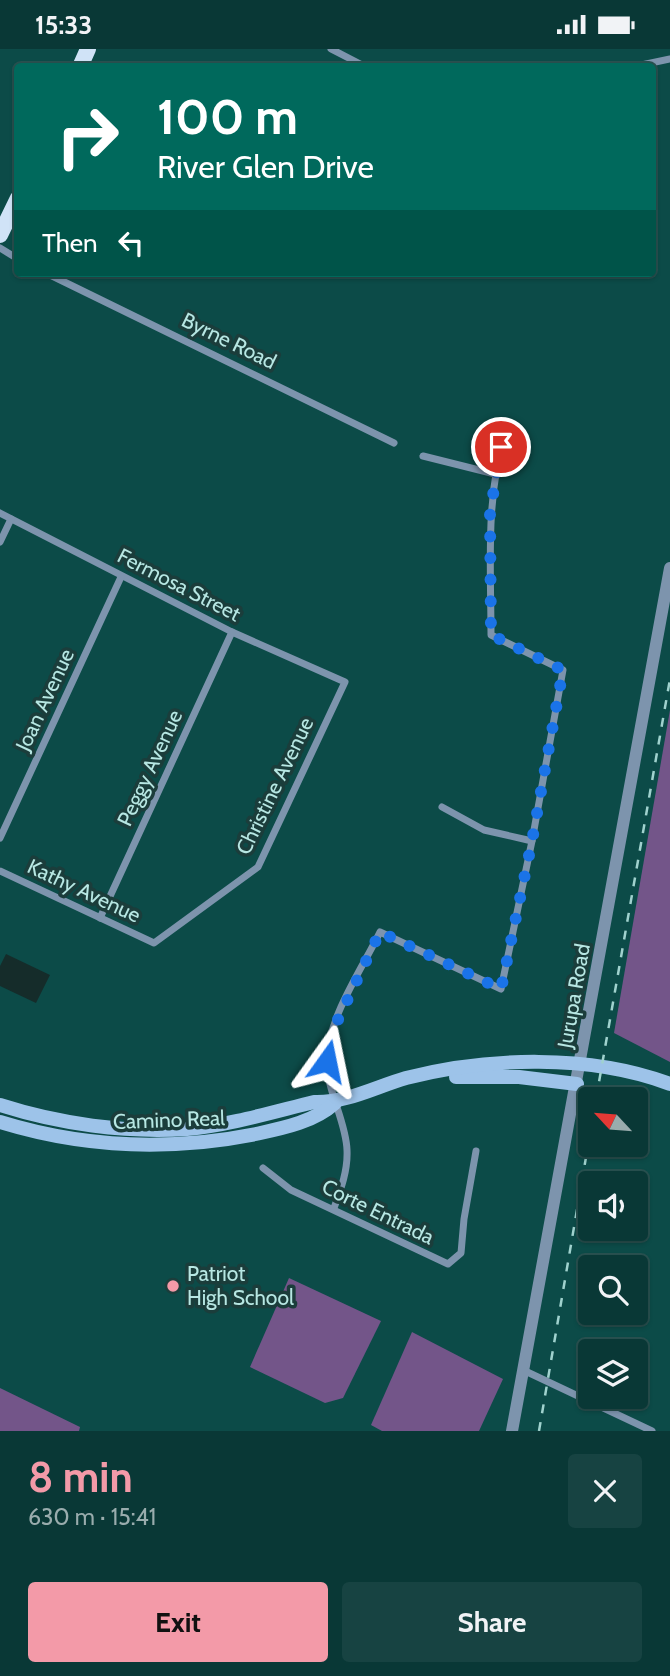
<!DOCTYPE html>
<html lang="en">
<head>
<meta charset="utf-8">
<style>
  :root { --surface:#093836; --page:#174342; --text:#f1f3f6; --muted:#99acad; --line:#295251; --accent:#f39aa8 }
  body { margin:0; font-family:Cabin,sans-serif; background:var(--page); color:var(--text); height:100vh; display:flex; flex-direction:column; font-size:26px; white-space:nowrap }
  * { box-sizing:border-box; margin:0 }
  p { font-size:23px; color:var(--muted) }
  .icon { flex:none; width:38px; height:38px; fill:none; stroke:currentColor; stroke-width:2; stroke-linecap:round; stroke-linejoin:round }
  .map { position:relative; height:1382px; overflow:hidden }
  .sheet { display:flex; flex-direction:column; background:var(--surface); flex:1 }
  .sheet>* { flex:none }
  .banner { position:absolute; left:14px; top:14px; width:642px; height:214px; border-radius:7px; box-shadow:0 2px 5px #0004,0 0 0 2px var(--line); background:#00695c; color:#fff; overflow:hidden }
  .needle { width:46px; rotate:296deg }
  .controls { position:absolute; left:578px; top:1038px; display:grid; gap:14px }
  .controls a { display:grid; place-items:center; width:70px; height:70px; border-radius:7px; background:var(--surface); box-shadow:0 2px 5px #0004,0 0 0 2px var(--line); font-size:35px }
  .pin { position:absolute; display:grid; place-items:center; width:60px; height:60px; color:#fff; margin:-30px; border:4px solid #fff; border-radius:50%; box-shadow:0 2px 7px #0007 }
  .me { position:absolute; width:77px; margin:-38px; rotate:12deg; stroke-linejoin:round; filter:drop-shadow(0 0 5px #0008) }
  .turn { display:flex; align-items:center; gap:24px; height:147px; padding:0 28px; font-size:32px }
  .turn .icon { width:91px; height:91px; stroke-width:2.5 }
  .turn b { display:block; font-size:49px; line-height:60px }
  .then { display:flex; align-items:center; height:66px; padding:0 28px; background:#0003; gap:14px; font-size:26px }
  .round { display:grid; place-items:center; flex:none; width:74px; height:74px; border-radius:7px; background:var(--page) }
  .headline { display:flex; align-items:center; justify-content:space-between; height:119px; padding:0 28px }
  h1 { font-size:42px; font-weight:700; line-height:52px; color:var(--accent) }
  .button { display:flex; gap:14px; margin-top:auto; padding:14px 28px }
  .button a { flex:1; height:80px; border-radius:7px; background:var(--accent); color:#111; font-size:28px; font-weight:700; line-height:80px; text-align:center }
  .button a+a { background:var(--page); color:var(--text) }
  .status { display:flex; justify-content:space-between; align-items:center; height:49px; padding:0 35px; background:var(--surface); direction:ltr }
  .status svg { height:19px; fill:currentColor }
  .map>svg:first-child { display:block }
</style>
</head>
<body>
<div class="status"><b>15:33</b><svg viewBox="0 0 49 12"><path d="M0 12V9h3v3zM5 12V6h3v6zM10 12V3h3v9zM15 12V0h3v12zM26 1h20v11H26zM47 4h2v5h-2z"/></svg></div>
<div class="map">
<svg width="670" height="1382" viewBox="0 0 670 1382">
  <rect width="100%" height="100%" fill="#0c4b48"/>
  <!-- green -->
  <g fill="#735589">
    <path d="M670 661V1013L614 984Z"/>
    <path d="M289 1229 381 1272 343 1349 325 1354 250 1318Z"/>
    <path d="M412 1283 503 1330 479 1382H382L371 1376Z"/>
    <path d="M0 1339 80 1378 79 1382H0Z"/>
  </g>
  <!-- water -->
  <path fill="#152c2a" d="M6 905 50 926 36 954 0 937V917Z"/>
  <g fill="none" stroke-linecap="round" stroke-linejoin="round">
    <!-- minor -->
    <g stroke="#7d94ad" stroke-width="7">
      <path d="M331 0 366 18"/>
      <path d="M632 18 670 10"/>
      <path d="M0 199 18 210"/>
      <path d="M46 224 394 394"/>
      <path d="M423 407 495 425"/>
      <path d="M0 464 232 583 345 633 258 818 154 894 0 822"/>
      <path d="M0 493 11 470"/>
      <path d="M442 758 484 781 532 792"/>
      <path d="M0 789 121 528"/>
      <path d="M100 869 232 583"/>
      <path d="M263 1119 291 1141 448 1215 461 1204 464 1170 476 1102"/>
      <path d="M334 1159C341 1140 348 1121 347 1101 346 1072 327 1043 327 1012 328 968 361 922 380 883L501 940 532 792 563 621 491 586C491 517 485 448 506 382"/>
      <path d="M523 1321 652 1382"/>
    </g>
    <!-- tertiary -->
    <path stroke="#7d94ad" stroke-width="12" d="M512 1382 670 519"/>
    <!-- secondary -->
    <g stroke="#9dc3e9" stroke-width="14">
      <path d="M456 1028H519L577 1035"/>
      <path d="M0 1056C59 1075 125 1084 187 1080 230 1076 273 1063 314 1053 347 1054 375 1038 406 1029 487 1008 591 1005 670 1035"/>
      <path d="M0 1073C84 1099 170 1102 256 1085 284 1079 314 1073 335 1054"/>
    </g>
    <!-- primary -->
    <g stroke="#d0e3f7" stroke-width="16">
      <path d="M80 18 88 0"/>
      <path d="M0 186 18 149"/>
    </g>
    <!-- rail -->
    <g stroke="#a0d2ce" stroke-width="2.5" stroke-dasharray="9 9" stroke-linecap="butt">
      <path d="M596 1050 670 630"/>
      <path d="M539 1382 590 1085"/>
    </g>
  </g>
  <g fill="none" stroke-linecap="round" stroke-linejoin="round">
    <!-- route -->
    <path stroke="#1a73e8" stroke-width="12" stroke-dasharray="0 21.6" d="M327 1012 334 979 380 883 501 940 532 792 563 621 491 586 490 464 501 398"/>
  </g>
  <!-- markers -->
  <circle fill="#f39aa8" stroke="#1b3d3b" stroke-width="2.5" cx="173" cy="1237" r="7"/>
  <g text-anchor="middle" stroke-width="7" stroke-linejoin="round" paint-order="stroke">
    <!-- street labels -->
    <g font-size="21" fill="#b7e7e3" stroke="#1b3d3b">
      <text transform="translate(229 292) rotate(26)" y="7">Byrne Road</text>
      <text transform="translate(179 536) rotate(27)" y="7">Fermosa Street</text>
      <text transform="translate(45 651) rotate(-65)" y="7">Joan Avenue</text>
      <text transform="translate(150 719) rotate(-65)" y="7">Peggy Avenue</text>
      <text transform="translate(275 737) rotate(-64)" y="7">Christine Avenue</text>
      <text transform="translate(84 842) rotate(25)" y="7">Kathy Avenue</text>
      <text transform="translate(574 947) rotate(-80)" y="7">Jurupa Road</text>
      <text transform="translate(169 1071) rotate(-2)" y="7">Camino Real</text>
      <text transform="translate(378 1163) rotate(26)" y="7">Corte Entrada</text>
    </g>
    <!-- poi labels -->
    <g font-size="21" fill="#b7e7e3" stroke="#1b3d3b" text-anchor="start">
      <text x="187" y="1232">Patriot<tspan x="187" dy="24">High School</tspan></text>
    </g>
  </g>
</svg>
<div class="controls">
<a><svg class="needle" viewBox="-14 -14 28 28"><path d="M0-13l5 13h-10z" fill="#e53935"/><path d="M0 13l5-13h-10z" fill="#99acad"/></svg></a>
<a><svg class="icon" aria-label="sound" viewBox="0 0 24 24"><path d="M4 9h4l5-4v14l-5-4H4zM17 9q2 3 0 6"/></svg></a>
<a><svg class="icon" aria-label="search" viewBox="0 0 24 24"><circle cx="10" cy="10" r="6"/><path d="M15 15l6 6"/></svg></a>
<a><svg class="icon" aria-label="layers" viewBox="0 0 24 24"><path d="M12 4l9 5-9 5-9-5zM3 14l9 5 9-5"/></svg></a>
</div>
<div class="pin" style="left:501px;top:398px;background:#d93025"><svg class="icon" aria-label="arrive" viewBox="0 0 24 24"><path d="M6 21V4h12l-3 4 3 4H6"/></svg></div>
<svg class="me" style="left:327px;top:1012px" viewBox="-20 -20 40 40"><path d="M0-17L14 15 0 8-14 15z" fill="#1a73e8" stroke="#fff" stroke-width="4"/></svg>
<div class="banner">
<div class="turn"><svg class="icon" aria-label="right" viewBox="0 0 24 24"><path d="M7 20v-9h11M14 6l5 5-5 5"/></svg><div><b>100 m</b>River Glen Drive</div></div>
<div class="then">Then<svg class="icon" aria-label="left" viewBox="0 0 24 24"><path d="M17 20v-9H6M10 6l-5 5 5 5"/></svg></div>
</div>
</div>
<section class="sheet">
<div class="headline"><div><h1>8 min</h1><p>630 m · 15:41</p></div><a class="round"><svg class="icon" aria-label="close" viewBox="0 0 24 24"><path d="M6 6l12 12M18 6L6 18"/></svg></a></div>
<div class="button"><a>Exit</a><a>Share</a></div>
</section>
</body>
</html>
